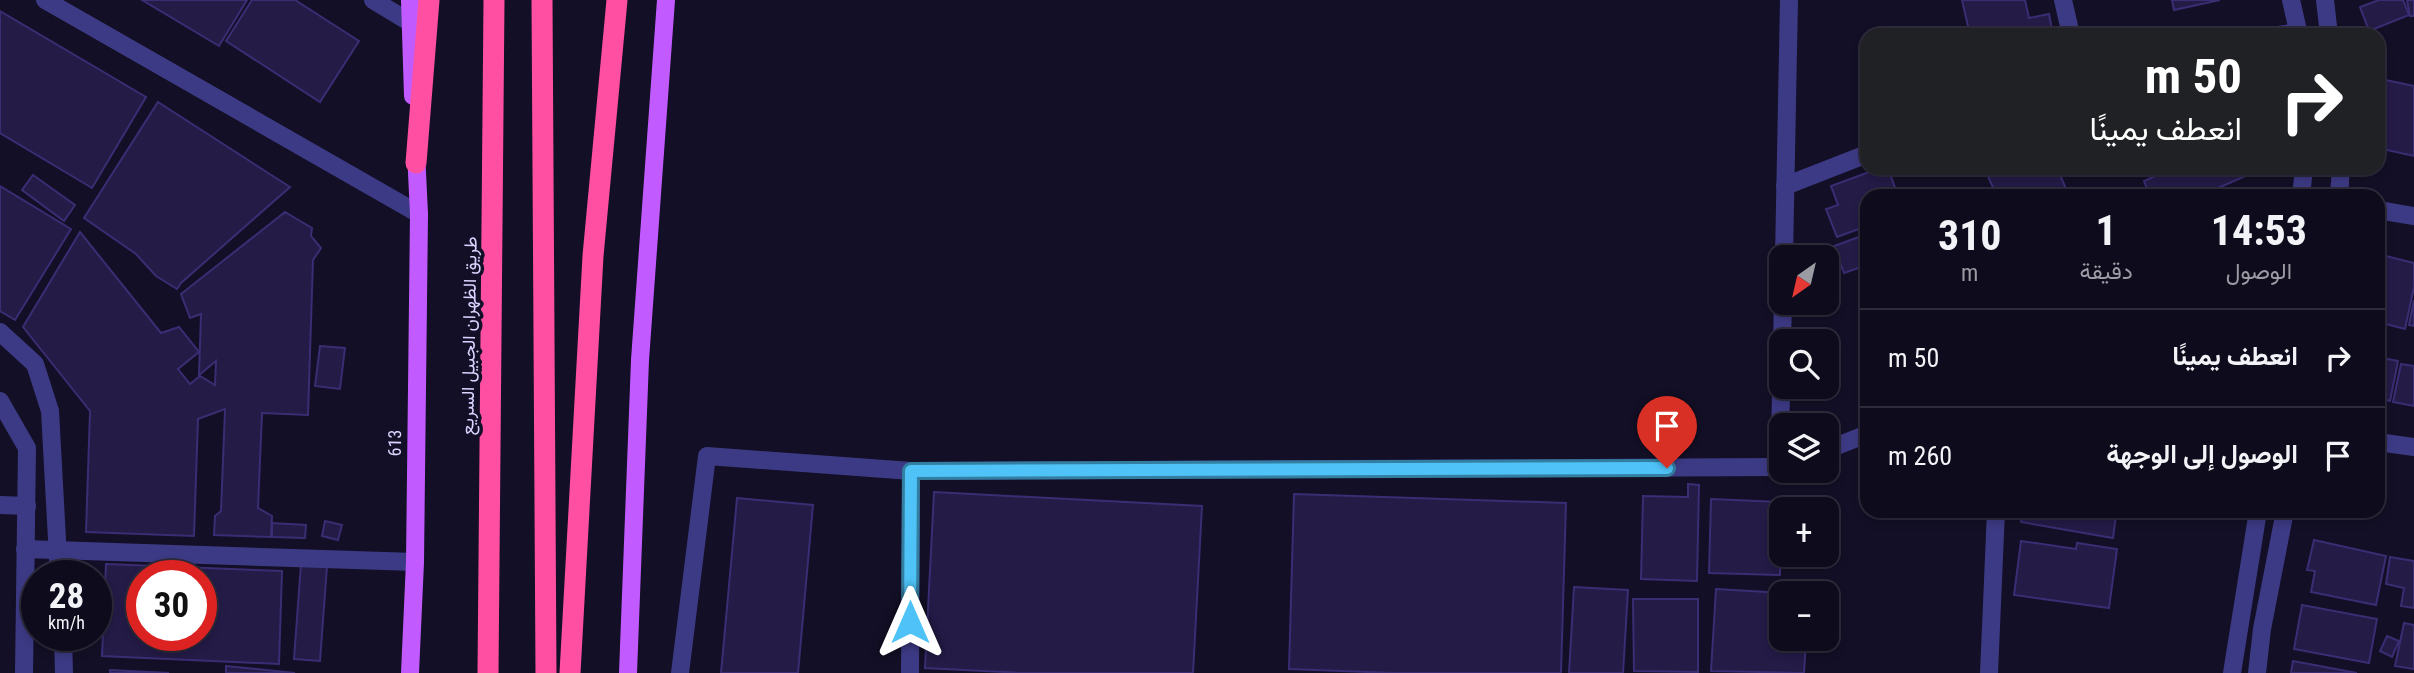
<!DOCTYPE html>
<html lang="ar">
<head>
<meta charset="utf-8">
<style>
  :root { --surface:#0e0b1c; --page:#1c1929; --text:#f1f3f6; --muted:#9b9ba3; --line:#2e2b3b }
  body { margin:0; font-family:"Roboto Condensed",Vazirmatn,sans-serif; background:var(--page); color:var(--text); direction:rtl; height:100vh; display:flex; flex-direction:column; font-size:26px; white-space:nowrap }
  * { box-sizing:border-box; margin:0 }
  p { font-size:23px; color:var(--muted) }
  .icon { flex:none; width:38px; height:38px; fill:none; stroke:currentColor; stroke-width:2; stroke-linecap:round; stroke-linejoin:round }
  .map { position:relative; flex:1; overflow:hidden; direction:ltr }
  .sheet { position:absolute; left:1860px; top:189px; width:525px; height:329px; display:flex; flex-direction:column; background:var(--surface); border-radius:21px; box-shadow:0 4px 10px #0003,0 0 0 2px var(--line); direction:rtl }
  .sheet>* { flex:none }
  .guide { position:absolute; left:1860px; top:28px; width:525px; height:147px; border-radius:21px; box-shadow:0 4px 10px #0003,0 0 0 2px var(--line); direction:rtl; background:#202124; color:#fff; overflow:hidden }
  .needle { width:46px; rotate:214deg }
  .fabs { position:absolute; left:1769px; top:245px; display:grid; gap:14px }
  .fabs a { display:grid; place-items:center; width:70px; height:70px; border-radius:14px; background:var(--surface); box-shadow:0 4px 10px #0003,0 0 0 2px var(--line); font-size:35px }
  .speed { position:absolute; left:21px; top:560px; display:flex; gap:14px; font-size:35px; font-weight:700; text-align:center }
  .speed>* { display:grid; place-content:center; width:91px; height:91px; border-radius:50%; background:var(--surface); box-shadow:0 4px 10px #0003,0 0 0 2px var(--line); line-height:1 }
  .speed small { font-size:18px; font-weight:400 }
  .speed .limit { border:10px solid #d22; background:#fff; color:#111 }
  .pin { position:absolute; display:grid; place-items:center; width:60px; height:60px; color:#fff; margin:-72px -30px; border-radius:50% 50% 50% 0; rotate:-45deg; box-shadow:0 0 7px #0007 }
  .pin .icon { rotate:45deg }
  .me { position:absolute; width:77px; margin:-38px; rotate:0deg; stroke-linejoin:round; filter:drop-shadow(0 0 5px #0008) }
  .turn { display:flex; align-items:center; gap:24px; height:147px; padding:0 28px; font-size:32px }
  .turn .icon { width:91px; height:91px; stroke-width:2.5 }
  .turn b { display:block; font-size:49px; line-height:60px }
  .eta { display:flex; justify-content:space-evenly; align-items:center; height:119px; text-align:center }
  .eta b { font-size:42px; font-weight:700; line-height:49px }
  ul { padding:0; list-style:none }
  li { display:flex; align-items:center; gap:21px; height:98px; padding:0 28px; border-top:2px solid var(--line) }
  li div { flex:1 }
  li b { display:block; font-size:26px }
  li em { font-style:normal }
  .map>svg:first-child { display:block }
</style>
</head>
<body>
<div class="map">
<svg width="2414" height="673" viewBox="0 0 2414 673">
  <rect width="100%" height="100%" fill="#130f26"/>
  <!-- building -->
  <g fill="#241b47" stroke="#3b2d73" stroke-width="2" fill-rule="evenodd">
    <path d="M142 0H247L219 46Z"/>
    <path d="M252 0H295L359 41 320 102 226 41Z"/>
    <path d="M1962 0H2025L2029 18 2049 14 2053 35H1970Z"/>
    <path d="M2172 0H2220L2174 10Z"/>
    <path d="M2379 0H2403L2409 15 2369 31 2360 7Z"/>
    <path d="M2407 0H2414V16H2410Z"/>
    <path d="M0 11 146 97 92 188 0 133Z"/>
    <path d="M2381 79 2414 86V156L2378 148V92Z"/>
    <path d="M158 102 290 187 181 283 177 289 156 276 136 254 84 218Z"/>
    <path d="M1880 168H1888L1898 196H1867V226L1837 237 1826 209 1838 205 1831 186Z"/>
    <path d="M1984 168H2057L2067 191 2055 196H1997Z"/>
    <path d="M2173 168H2247L2250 174 2200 196H2150L2144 181Z"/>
    <path d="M33 175 75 205 64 221 22 190Z"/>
    <path d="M0 186 71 229 15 320 0 311Z"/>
    <path d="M285 212 312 228 311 236 321 248 313 260 308 415 262 413 258 508 272 516 271 537 214 535 215 516 221 511 225 409 198 419 194 536 86 532 90 411 23 327 80 232 161 333 179 327 199 352 178 369 190 384 200 376 215 385 216 361 199 375 201 314 190 318 181 294Z"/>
    <path d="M1867 234V265L1844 273 1834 246Z"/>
    <path d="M2378 254 2414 263V287L2405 329 2378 322Z"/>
    <path d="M2414 300V326L2409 325Z"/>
    <path d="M320 346 345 348 340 389 315 386Z"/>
    <path d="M2378 357 2398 361 2390 401 2378 398Z"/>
    <path d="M2401 364 2414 366V406L2393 402Z"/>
    <path d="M1688 484 1699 485 1697 581 1641 579 1643 496 1688 497Z"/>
    <path d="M934 492 1202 506 1193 673H1023L925 668Z"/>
    <path d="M1294 494 1566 503 1561 673H1393L1289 669Z"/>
    <path d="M737 498 813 505 798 673H721Z"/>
    <path d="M1711 499 1782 502 1780 575 1709 573Z"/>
    <path d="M2023 511H2108L2107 515 2116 516 2113 538 2021 522Z"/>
    <path d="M325 521 342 525 338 540 322 536Z"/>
    <path d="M272 523 306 525 305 538 272 537Z"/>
    <path d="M2314 540 2386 556 2376 605 2311 592 2315 571 2307 570Z"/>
    <path d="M2021 541 2076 549 2077 543 2117 549 2109 608 2014 595Z"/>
    <path d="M2390 557 2414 561V608L2401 606 2404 588 2386 584Z"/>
    <path d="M106 564 282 571 279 664 102 656ZM142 576H201V635H142Z"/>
    <path d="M301 564 327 566 320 661 294 659Z"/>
    <path d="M1574 587 1628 590 1623 673H1569Z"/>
    <path d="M1716 589 1784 593H1782V639H1806L1804 673 1711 671Z"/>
    <path d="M1633 599H1698V672L1634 671Z"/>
    <path d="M2302 605 2377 619 2369 663 2294 649Z"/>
    <path d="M2404 623 2414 625V669L2395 666Z"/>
    <path d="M2387 636 2399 641 2392 657 2380 651Z"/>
    <path d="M2293 661 2357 673H2291Z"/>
    <path d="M226 666 295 673H226Z"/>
    <path d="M110 670 169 673H110Z"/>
  </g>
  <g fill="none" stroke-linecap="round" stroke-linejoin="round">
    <!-- minor -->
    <g stroke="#3d3a85" stroke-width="18">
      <path d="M45 0 419 214"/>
      <path d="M373 0 411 23"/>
      <path d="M2063 0 2071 35"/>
      <path d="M2291 0 2299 35"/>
      <path d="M2325 0 2329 35"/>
      <path d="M2278 35 2298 32"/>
      <path d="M1785 186 1867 154"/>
      <path d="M2301 196 2304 168"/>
      <path d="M2339 196 2341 168"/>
      <path d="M2378 210 2414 216"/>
      <path d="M1784 257 1789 0"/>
      <path d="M0 332 35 364 50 411 59 576"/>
      <path d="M1782 341 1783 303"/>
      <path d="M0 401 27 448 24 673"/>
      <path d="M2378 442 2414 447"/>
      <path d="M1827 450 1867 434"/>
      <path d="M1779 468 1782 360"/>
      <path d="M0 505 27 506"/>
      <path d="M25 549 415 562"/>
      <path d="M63 635 64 673"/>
      <path d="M680 673 707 456 911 471 1782 467"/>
      <path d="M910 673 911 471"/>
      <path d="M1989 673 1996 511"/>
      <path d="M2232 673 2258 511"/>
      <path d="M2257 673 2262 629 2285 511"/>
    </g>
    <!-- major -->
    <g stroke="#c25bff" stroke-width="18">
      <path d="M410 0 413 96"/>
      <path d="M410 673 415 562 419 214 416 152"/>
      <path d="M628 673 640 360 666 0"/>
    </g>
    <!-- highway -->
    <g stroke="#ff4fa3" stroke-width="21">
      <path d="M542 0 546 673"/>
      <path d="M416 163 429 0"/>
      <path d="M488 673 494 0"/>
      <path d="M570 673 593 256 617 0"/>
    </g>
  </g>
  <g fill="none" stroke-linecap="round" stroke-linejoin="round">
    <defs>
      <path id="route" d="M910 622 911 471 1667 468"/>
    </defs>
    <!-- route casing -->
    <use href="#route" stroke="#337fa1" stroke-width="18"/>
    <!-- route -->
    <use href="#route" stroke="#4fc3f7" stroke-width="12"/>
  </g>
  <g text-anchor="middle" stroke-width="7" stroke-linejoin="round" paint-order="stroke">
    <!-- street labels -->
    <g font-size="18" fill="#d9d4ff" stroke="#130f26">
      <text transform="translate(469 336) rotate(-89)" y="6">طريق الظهران الجبيل السريع</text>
      <text transform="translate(395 443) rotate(-89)" y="6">613</text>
    </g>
  </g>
</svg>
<div class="fabs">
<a><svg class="needle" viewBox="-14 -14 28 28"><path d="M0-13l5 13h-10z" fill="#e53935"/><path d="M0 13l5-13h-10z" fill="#9b9ba3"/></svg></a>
<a><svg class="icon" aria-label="search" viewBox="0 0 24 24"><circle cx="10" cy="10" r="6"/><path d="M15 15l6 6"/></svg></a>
<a><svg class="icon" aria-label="layers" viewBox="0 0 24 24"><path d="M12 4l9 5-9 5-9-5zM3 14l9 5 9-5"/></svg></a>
<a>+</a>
<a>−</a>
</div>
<div class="speed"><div>28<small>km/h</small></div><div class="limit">30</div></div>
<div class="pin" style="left:1667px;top:468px;background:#d93025"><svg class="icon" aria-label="arrive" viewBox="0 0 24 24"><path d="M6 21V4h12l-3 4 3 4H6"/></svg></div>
<svg class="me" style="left:910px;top:622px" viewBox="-20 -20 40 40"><path d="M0-17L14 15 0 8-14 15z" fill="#4fc3f7" stroke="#fff" stroke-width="4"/></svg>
<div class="guide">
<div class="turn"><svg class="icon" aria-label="right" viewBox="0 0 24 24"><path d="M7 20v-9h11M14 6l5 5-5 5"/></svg><div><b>50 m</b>انعطف يمينًا</div></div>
</div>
<section class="sheet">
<div class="eta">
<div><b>14:53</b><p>الوصول</p></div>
<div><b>1</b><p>دقيقة</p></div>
<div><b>310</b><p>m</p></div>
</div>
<ul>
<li><svg class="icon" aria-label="right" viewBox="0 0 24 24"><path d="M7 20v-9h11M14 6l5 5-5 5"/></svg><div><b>انعطف يمينًا</b></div><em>50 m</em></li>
<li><svg class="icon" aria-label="arrive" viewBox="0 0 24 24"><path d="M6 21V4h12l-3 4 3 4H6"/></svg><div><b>الوصول إلى الوجهة</b></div><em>260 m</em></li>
</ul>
</section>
</div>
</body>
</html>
